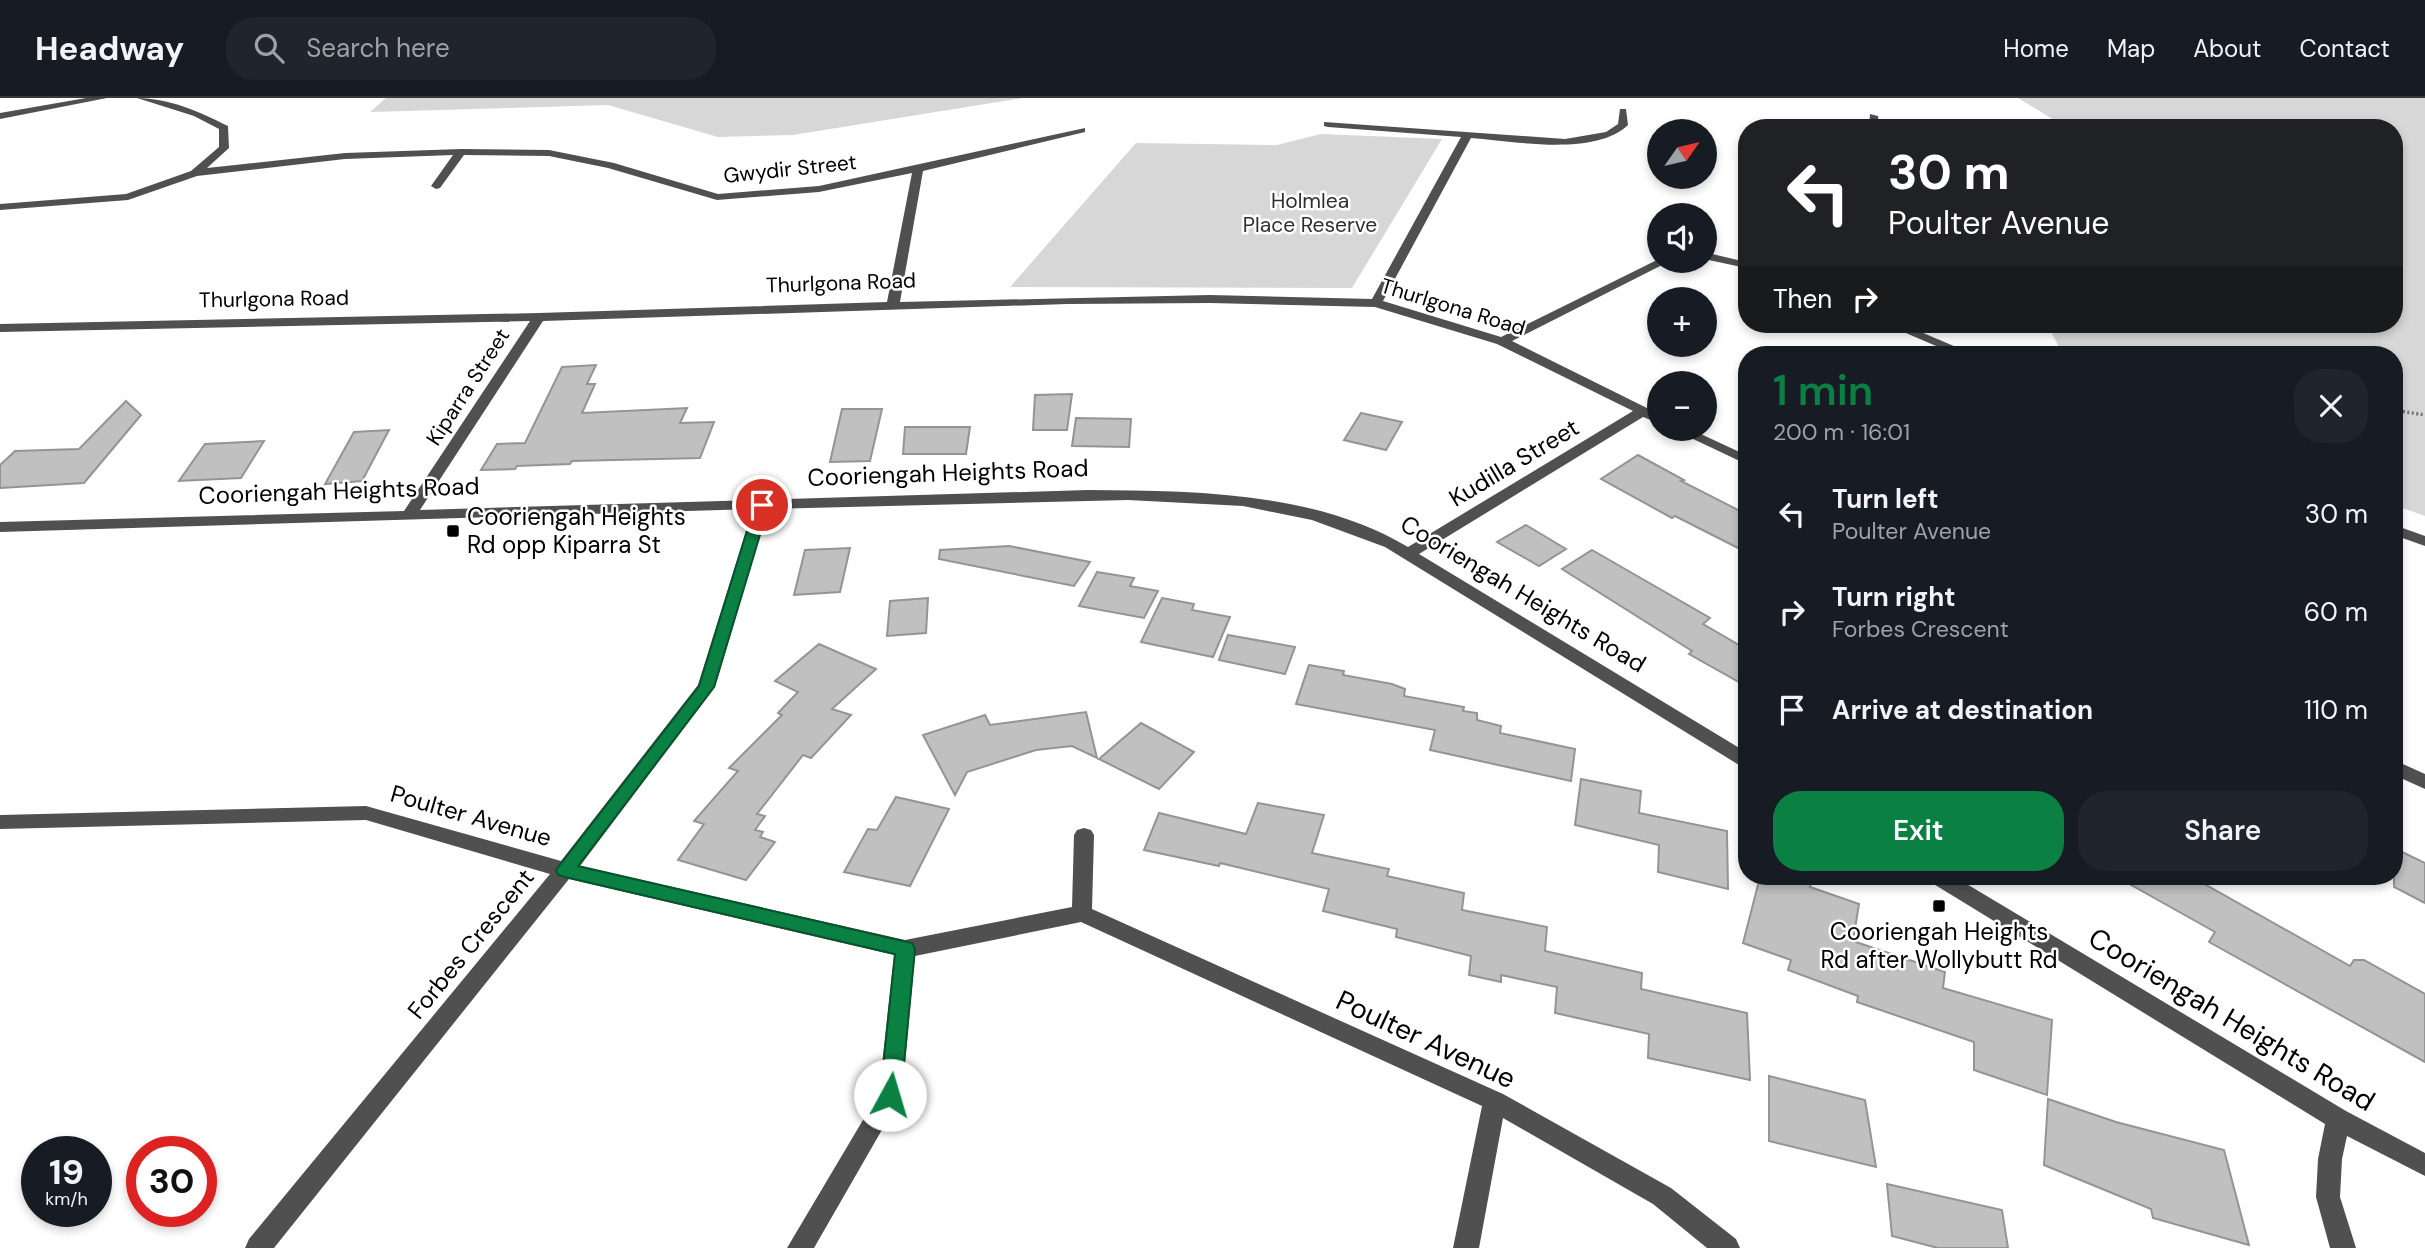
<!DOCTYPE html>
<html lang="en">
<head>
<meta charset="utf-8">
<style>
  :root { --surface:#171b24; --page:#20242c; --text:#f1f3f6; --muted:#9ea1a6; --line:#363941; --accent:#0b8043 }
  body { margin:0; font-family:"DM Sans",sans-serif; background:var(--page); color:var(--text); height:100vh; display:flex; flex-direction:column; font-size:26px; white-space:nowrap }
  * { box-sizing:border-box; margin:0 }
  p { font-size:23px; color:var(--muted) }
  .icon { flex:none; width:38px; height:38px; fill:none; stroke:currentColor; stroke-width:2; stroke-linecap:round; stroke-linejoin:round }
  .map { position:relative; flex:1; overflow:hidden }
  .sheet { position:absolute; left:1738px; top:248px; width:665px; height:539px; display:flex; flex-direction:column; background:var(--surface); border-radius:28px; box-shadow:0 4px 10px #0003 }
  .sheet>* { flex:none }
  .hud { position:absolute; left:1738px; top:21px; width:665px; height:214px; border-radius:28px; box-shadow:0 4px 10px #0003; background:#202124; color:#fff; overflow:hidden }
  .needle { width:46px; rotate:56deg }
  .fabs { position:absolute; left:1647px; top:21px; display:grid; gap:14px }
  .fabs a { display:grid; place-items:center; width:70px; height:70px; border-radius:50%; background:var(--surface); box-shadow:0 4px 10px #0003; font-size:35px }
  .speed { position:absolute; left:21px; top:1038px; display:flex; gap:14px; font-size:35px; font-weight:700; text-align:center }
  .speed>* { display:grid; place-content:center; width:91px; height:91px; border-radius:50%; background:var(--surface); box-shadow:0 4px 10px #0003; line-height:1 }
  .speed small { font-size:18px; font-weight:400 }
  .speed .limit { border:10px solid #d22; background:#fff; color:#111 }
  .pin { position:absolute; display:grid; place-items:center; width:60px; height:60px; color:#fff; margin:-30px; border:4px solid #fff; border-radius:50%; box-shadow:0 2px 7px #0007 }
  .me { position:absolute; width:77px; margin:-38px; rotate:6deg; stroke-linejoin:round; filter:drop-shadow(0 0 5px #0008) }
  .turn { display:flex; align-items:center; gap:24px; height:147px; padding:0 35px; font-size:32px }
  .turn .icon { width:91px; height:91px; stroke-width:2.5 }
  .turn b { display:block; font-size:49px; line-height:60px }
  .then { display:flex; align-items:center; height:66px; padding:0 35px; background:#0003; gap:14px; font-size:26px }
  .round { display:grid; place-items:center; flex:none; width:74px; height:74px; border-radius:28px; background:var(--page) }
  .summary { display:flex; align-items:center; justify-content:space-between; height:119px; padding:0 35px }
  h1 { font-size:42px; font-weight:600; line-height:52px; color:var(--accent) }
  .primary-button { display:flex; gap:14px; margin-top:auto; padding:14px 35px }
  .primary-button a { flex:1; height:80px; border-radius:28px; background:var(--accent); color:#fff; font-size:28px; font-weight:600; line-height:80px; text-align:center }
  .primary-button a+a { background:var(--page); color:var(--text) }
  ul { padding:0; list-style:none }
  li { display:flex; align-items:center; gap:21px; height:98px; padding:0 35px }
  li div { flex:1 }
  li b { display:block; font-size:26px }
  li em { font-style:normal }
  header { display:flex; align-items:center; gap:42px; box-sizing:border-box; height:98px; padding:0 35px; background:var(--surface); border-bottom:2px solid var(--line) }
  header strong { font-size:33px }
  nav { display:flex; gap:38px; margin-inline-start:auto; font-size:24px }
  .search { width:490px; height:63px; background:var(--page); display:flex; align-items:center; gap:18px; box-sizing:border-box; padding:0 24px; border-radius:28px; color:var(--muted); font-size:26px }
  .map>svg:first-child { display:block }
</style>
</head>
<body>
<header>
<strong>Headway</strong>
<div class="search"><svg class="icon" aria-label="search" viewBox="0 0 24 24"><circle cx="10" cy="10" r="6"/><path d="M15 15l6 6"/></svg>Search here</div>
<nav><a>Home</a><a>Map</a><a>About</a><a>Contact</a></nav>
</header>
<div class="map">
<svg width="2425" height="1150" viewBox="0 0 2425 1150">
  <rect width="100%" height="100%" fill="#fff"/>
  <!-- green -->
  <g fill="#d7d7d7">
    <path d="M386 0H1023L793 37 718 39 608 7 370 14Z"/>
    <path d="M2018 0H2425V418L2394 407V257H2063L2047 226H2394V30H2067Z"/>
    <path d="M1321 36 1442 41 1352 190 1010 189 1136 45 1277 47Z"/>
  </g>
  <!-- building -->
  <g fill="#c0c0c0" stroke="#949494" stroke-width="2">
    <path d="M596 267 587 286H595L582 315 687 310 680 325 714 324 700 360 572 363 570 366 517 368 515 371 481 372 497 346 525 345 562 269Z"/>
    <path d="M1072 296 1067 332H1033L1035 297Z"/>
    <path d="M126 303 141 317 84 385 0 390V367L15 353 79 351Z"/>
    <path d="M842 311H882L870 363 830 364Z"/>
    <path d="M1361 315 1402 324 1386 352 1344 342Z"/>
    <path d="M1076 320 1131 321 1129 349 1072 348Z"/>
    <path d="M905 329H970L966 356H903Z"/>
    <path d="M389 332 362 383 325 386 354 334Z"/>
    <path d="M264 343 241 380 179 383 205 346Z"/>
    <path d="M1638 357 1684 382 1681 383 1746 416V454L1675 418 1672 420 1601 381Z"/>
    <path d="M1526 427 1566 451 1539 468 1497 444Z"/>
    <path d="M1009 448 1090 464 1074 488 939 461 940 452Z"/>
    <path d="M850 450 840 494 794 497 805 452Z"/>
    <path d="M1592 452 1710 520 1703 526 1746 551V588L1689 556 1692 553 1562 471Z"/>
    <path d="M1097 474 1134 480 1130 488 1158 493 1144 520 1079 508Z"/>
    <path d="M928 500 926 535 887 538 890 503Z"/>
    <path d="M1162 500 1194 506 1192 512 1230 519 1213 559 1141 544Z"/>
    <path d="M1228 537 1295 549 1285 576 1219 562Z"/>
    <path d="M819 546 876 571 832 611 851 617 811 660 803 657 757 716 765 718 755 732 763 734 760 739 775 744 746 782 678 762 704 726 694 723 738 673 729 670 782 617 778 615 798 594 775 583Z"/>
    <path d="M1309 567 1344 573 1343 577 1392 586 1405 591 1404 598 1464 609 1463 613 1477 615V622L1501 628 1500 635 1575 651 1571 683 1430 652 1435 632 1296 606Z"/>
    <path d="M1086 614 1097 660 1072 648 1036 652 967 674 955 697 923 637 985 617 990 627Z"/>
    <path d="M1141 625 1194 654 1159 691 1099 661Z"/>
    <path d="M1581 681 1641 693 1639 715 1727 733 1728 791 1658 774 1659 747 1575 727Z"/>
    <path d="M896 699 949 711 910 788 844 774 868 731 877 732Z"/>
    <path d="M1258 705 1324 717 1312 755 1389 771 1387 778 1464 795 1462 812 1547 829 1545 853 1642 875 1641 891 1747 915 1750 982 1648 960 1649 936 1555 915 1557 889 1501 877V884L1469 877 1471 858 1396 839 1397 831 1323 813 1329 791 1220 765 1219 768 1144 752 1159 715 1246 736Z"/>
    <path d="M2394 750 2425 765V805L2394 789Z"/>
    <path d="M1760 779H1813L1810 789 1859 806 1853 843 1945 874 1943 890 2052 922 2047 997 1974 972V944L1857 904 1858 898 1788 872 1791 862 1743 845Z"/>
    <path d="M2117 779H2192L2350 868 2354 862H2364L2425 896V964L2209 844 2215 834Z"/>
    <path d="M1769 978 1865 1002 1876 1069 1769 1043Z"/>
    <path d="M2048 1001 2116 1024 2224 1052 2249 1147 2153 1120 2151 1111 2044 1067Z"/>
    <path d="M1887 1086 2002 1112 2008 1150H1938L1892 1138Z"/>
  </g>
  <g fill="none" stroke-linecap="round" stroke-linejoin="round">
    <!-- path -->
    <g stroke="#727272" stroke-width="3.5" stroke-dasharray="2 2.5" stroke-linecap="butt">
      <path d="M2013 257 2084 250 2116 257"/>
      <path d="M2394 312 2425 317"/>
    </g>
    <!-- minor -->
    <g fill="#505050" fill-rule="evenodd">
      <path d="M86 0H107L0 21V15Z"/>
      <path d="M137 0C169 0 200 14 228 28L229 50 207 70 345 55 461 51 549 52 614 65 718 96 819 88 1085 30V34L923 73 900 204 1210 197 1372 201 1461 39 1328 29 1324 28V24L1565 41 1606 34 1618 26 1620 11H1626L1628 27C1595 59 1513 43 1471 40L1383 203 1501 239 1659 161 1670 163 1512 243 1659 316V325L1643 319 1419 456 1746 654V669L1739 667 1385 449 1312 422 1243 408 1128 402 768 411 715 589 580 768 905 842 1072 809 1074 737 1077 732 1084 730 1091 732 1094 737 1092 811 1503 996 1671 1090 1736 1141 1740 1150H1707L1653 1106 1503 1020 1479 1150H1453L1482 1008 1081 824 915 858 902 997 814 1150H787L879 995 894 857 569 781 274 1150H245L249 1141 550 776 366 722 0 731V717L366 708 561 763 698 587 753 411 0 434V424L404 413 530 223 0 234V226L539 215 887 204 912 75 819 94 717 102 608 70 549 58 464 57 440 90 436 91 431 88 453 57 345 61 197 78 128 102 0 112V106L126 96 191 73 219 49V31L194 18ZM1210 205 1375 209 1497 246 1633 313 1408 449C1314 393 1194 393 1088 392L420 412 543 223 1067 206Z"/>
      <path d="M1870 16 1878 18 1879 30H1869Z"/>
      <path d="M1704 154 1746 164V170L1704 161Z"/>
      <path d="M1885 226H1902L1975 257H1957Z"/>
      <path d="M1672 331H1690L1746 357V366Z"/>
      <path d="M2394 427 2425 438V448L2394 437Z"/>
      <path d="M2394 662 2425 676V691L2394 677Z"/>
      <path d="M1929 779H1955L2346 1013 2425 1055V1078L2347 1038 2342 1061 2340 1099 2356 1150H2330L2316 1099 2318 1061 2325 1026 1932 785Z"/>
    </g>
  </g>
  <!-- route -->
  <path fill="#0b8043" stroke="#07532c" stroke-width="2" d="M762 403 769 407 714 589 578 768 912 845 915 851 901 997 898 1004 890 1006 883 1004 880 997 895 856 565 779 558 777 556 772 699 588 755 407Z"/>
  <!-- markers -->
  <g fill="#000" stroke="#fff" stroke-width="2.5">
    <rect x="446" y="426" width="14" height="14" rx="3.5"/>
    <rect x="1932" y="801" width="14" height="14" rx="3.5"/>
  </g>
  <g text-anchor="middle" stroke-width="5" stroke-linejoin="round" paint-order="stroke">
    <!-- far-street labels -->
    <g font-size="21" fill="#000" stroke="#fff">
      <text transform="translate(790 71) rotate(-6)" y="7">Gwydir Street</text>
      <text transform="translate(841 185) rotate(-2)" y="7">Thurlgona Road</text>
      <text transform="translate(274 201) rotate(-1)" y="7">Thurlgona Road</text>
      <text transform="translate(1453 209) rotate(17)" y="7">Thurlgona Road</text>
      <text transform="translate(468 289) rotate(-57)" y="7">Kiparra Street</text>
    </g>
    <!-- far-park labels -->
    <g font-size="21" fill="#2e2e2e" stroke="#fff">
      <text x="1310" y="110">Holmlea<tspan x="1310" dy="24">Place Reserve</tspan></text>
    </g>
    <!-- street labels -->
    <g font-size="24" fill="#000" stroke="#fff">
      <text transform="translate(1514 365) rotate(-31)" y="8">Kudilla Street</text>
      <text transform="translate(948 375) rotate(-2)" y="8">Cooriengah Heights Road</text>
      <text transform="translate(339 393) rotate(-2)" y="8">Cooriengah Heights Road</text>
      <text transform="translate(1523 496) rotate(31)" y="8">Cooriengah Heights Road</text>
      <text transform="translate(471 718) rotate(16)" y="8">Poulter Avenue</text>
      <text transform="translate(471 846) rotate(-51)" y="8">Forbes Crescent</text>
    </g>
    <!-- poi labels -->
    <g font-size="24" fill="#000" stroke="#fff" text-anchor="start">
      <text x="467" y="427">Cooriengah Heights<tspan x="467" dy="28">Rd opp Kiparra St</tspan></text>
      <text x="1939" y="842" text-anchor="middle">Cooriengah Heights<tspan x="1939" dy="28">Rd after Wollybutt Rd</tspan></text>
    </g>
    <!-- near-street labels -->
    <g font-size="28" fill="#000" stroke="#fff">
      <text transform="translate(2232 921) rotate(31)" y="10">Cooriengah Heights Road</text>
      <text transform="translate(1426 941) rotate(25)" y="10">Poulter Avenue</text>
    </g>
  </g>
</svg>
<div class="fabs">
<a><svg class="needle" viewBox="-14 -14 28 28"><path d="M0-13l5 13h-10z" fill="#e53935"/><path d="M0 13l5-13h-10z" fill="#9ea1a6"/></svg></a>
<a><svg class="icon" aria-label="sound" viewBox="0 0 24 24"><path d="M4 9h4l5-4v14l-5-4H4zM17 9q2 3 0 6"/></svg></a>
<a>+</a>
<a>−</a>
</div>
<div class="speed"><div>19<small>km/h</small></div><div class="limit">30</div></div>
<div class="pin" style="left:762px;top:407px;background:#d93025"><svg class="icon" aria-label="arrive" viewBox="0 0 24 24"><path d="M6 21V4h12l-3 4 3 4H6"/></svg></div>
<svg class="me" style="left:890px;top:997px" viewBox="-20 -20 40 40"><circle r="19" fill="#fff"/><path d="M0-13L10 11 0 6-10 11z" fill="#0b8043"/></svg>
<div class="hud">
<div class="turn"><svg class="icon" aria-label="left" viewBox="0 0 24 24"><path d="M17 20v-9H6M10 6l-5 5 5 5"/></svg><div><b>30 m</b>Poulter Avenue</div></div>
<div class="then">Then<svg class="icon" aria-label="right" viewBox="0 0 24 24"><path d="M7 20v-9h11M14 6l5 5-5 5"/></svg></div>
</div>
<section class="sheet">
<div class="summary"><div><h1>1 min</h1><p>200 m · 16:01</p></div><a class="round"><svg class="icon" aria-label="close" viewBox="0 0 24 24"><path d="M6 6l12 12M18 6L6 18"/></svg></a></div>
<ul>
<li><svg class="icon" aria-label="left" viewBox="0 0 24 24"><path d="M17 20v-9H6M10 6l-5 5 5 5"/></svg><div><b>Turn left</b><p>Poulter Avenue</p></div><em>30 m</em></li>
<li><svg class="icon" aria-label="right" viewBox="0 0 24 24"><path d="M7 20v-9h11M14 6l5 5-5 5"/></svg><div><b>Turn right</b><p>Forbes Crescent</p></div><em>60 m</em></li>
<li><svg class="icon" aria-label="arrive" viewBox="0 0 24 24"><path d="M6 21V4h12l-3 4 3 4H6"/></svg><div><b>Arrive at destination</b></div><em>110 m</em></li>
</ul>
<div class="primary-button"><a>Exit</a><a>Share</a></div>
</section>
</div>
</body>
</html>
